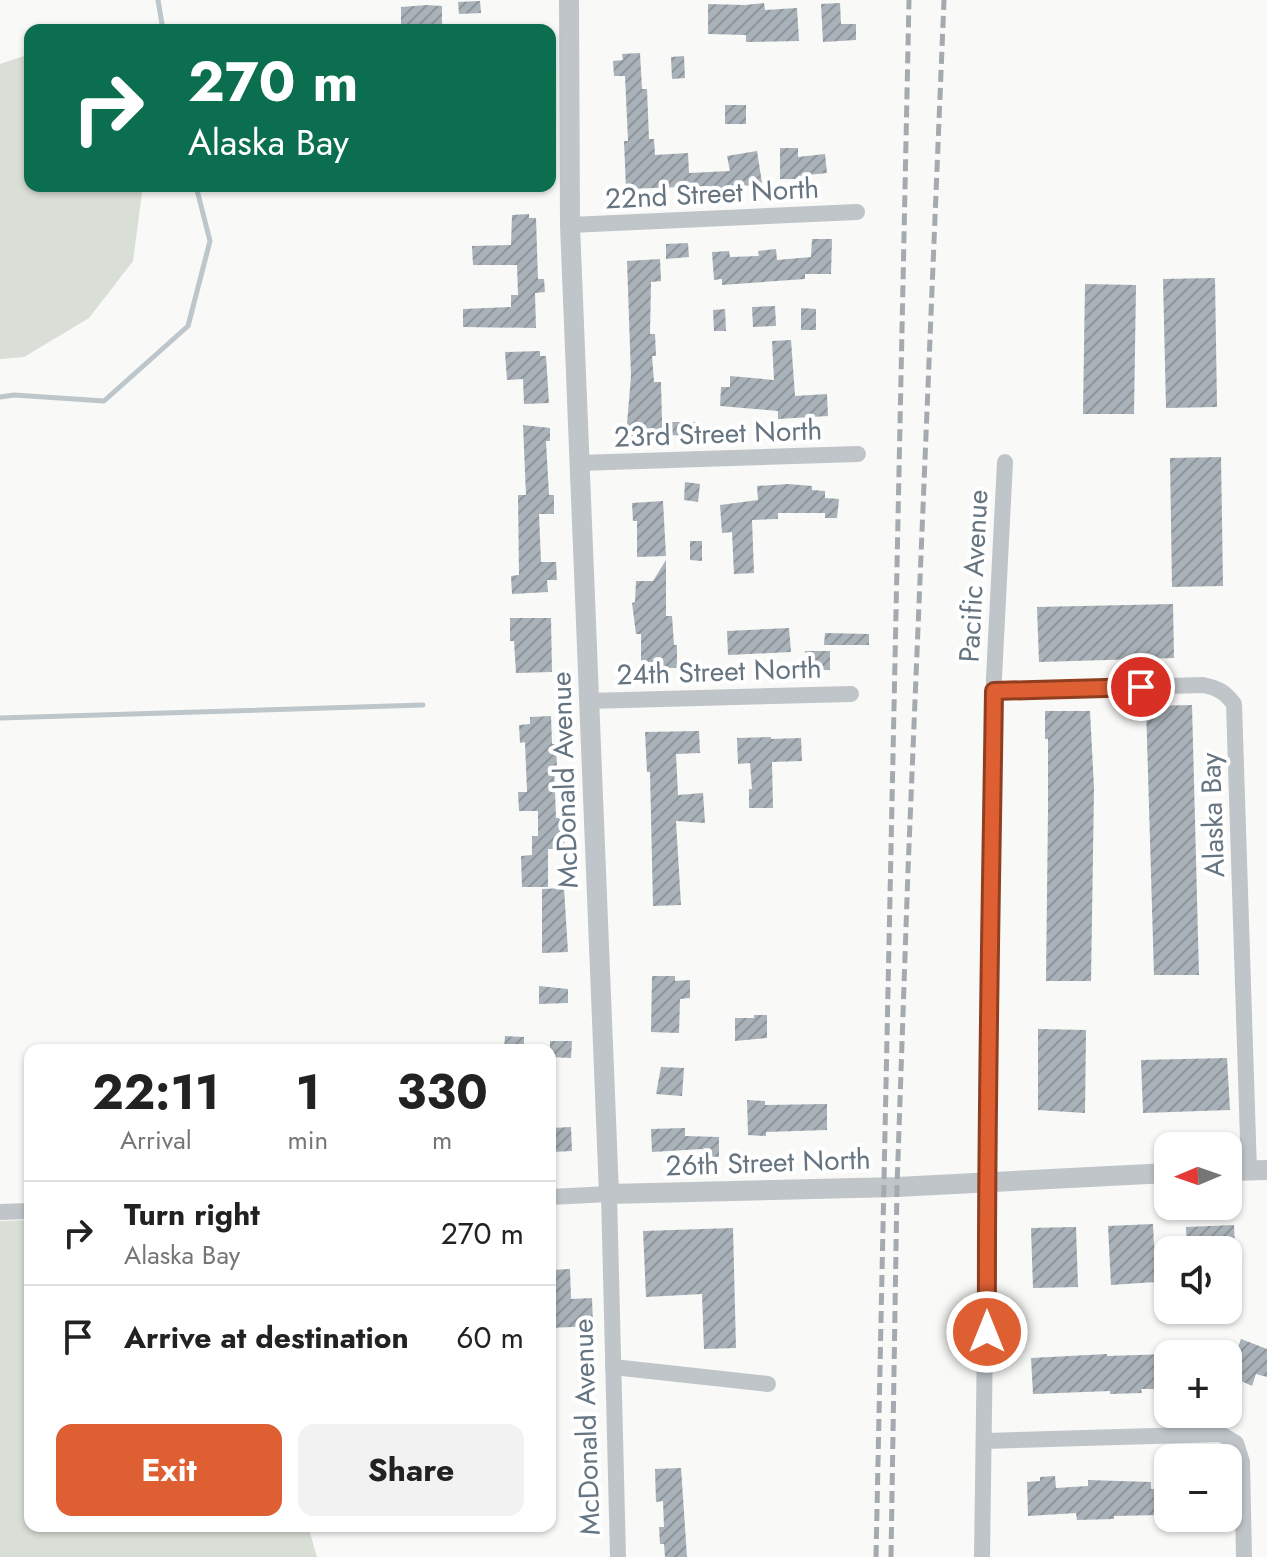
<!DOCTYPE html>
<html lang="en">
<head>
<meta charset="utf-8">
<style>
  :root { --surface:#fff; --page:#f2f2f2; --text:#222; --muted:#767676; --line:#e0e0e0; --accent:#de5f32 }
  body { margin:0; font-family:Jost,sans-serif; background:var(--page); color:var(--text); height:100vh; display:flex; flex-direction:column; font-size:30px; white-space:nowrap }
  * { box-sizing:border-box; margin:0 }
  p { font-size:26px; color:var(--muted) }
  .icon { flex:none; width:44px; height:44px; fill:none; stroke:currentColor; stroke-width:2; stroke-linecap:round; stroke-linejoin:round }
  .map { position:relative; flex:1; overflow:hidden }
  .drawer { position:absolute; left:24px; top:1044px; width:532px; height:488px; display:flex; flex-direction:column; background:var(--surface); border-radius:16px; box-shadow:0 2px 6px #0004 }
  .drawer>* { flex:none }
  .banner { position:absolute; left:24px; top:24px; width:532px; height:168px; border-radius:16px; box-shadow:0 2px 6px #0004; background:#0b6e4f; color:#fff; overflow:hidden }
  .needle { width:52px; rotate:268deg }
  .tools { position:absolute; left:1154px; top:1132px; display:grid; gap:16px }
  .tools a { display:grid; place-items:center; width:88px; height:88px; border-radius:16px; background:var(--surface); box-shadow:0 2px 6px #0004; font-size:40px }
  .pin { position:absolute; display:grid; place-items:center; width:68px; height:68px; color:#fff; margin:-34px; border:4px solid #fff; border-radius:50%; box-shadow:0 2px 8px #0007 }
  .me { position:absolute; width:88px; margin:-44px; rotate:0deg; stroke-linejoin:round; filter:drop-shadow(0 0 6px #0008) }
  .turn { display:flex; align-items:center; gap:28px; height:168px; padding:0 32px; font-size:36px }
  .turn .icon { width:104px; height:104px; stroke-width:2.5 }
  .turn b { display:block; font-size:56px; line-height:68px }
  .eta { display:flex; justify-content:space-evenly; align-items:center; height:136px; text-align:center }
  .eta b { font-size:48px; font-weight:700; line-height:56px }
  .button { display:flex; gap:16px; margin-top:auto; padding:16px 32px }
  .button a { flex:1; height:92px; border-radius:16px; background:var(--accent); color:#fff; font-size:32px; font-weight:700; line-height:92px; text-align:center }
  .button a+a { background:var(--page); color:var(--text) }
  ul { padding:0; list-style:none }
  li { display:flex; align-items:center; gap:24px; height:104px; padding:0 32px; border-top:2px solid var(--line) }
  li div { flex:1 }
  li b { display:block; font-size:30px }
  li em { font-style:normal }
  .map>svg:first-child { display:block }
</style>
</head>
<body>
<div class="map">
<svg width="1267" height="1557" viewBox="0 0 1267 1557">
  <defs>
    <pattern id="building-hatch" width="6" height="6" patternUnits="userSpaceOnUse" patternTransform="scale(2)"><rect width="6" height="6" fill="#a9b2b8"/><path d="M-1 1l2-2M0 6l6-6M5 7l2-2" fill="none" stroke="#8d959b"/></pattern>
  </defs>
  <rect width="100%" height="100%" fill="#f9f9f7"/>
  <!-- green -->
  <g fill="#d9ded6">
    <path d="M30 54V186H143L133 261 89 318 24 357 0 359V64Z"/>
    <path d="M30 1220V1526H308L317 1557H0V1221Z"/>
  </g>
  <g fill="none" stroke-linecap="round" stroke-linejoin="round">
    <!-- stream -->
    <g stroke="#bcc6cb" stroke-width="5">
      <path d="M158 0 163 30"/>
      <path d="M0 397 14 395 104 401 188 326 210 241 196 186"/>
      <path d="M0 718 423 705"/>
    </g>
  </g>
  <!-- building -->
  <g fill="url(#building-hatch)">
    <path d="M480 1 481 13 459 14 458 2Z"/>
    <path d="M764 3 765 10 797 8 799 41 746 42V35L708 34V4L745 5Z"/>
    <path d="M840 3 841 24H856V40L823 42 821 4Z"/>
    <path d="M427 5 442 6V29L401 30V7Z"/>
    <path d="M640 53 642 89H647L649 139H654L655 155 688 153 689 173 730 171 727 156 757 151 762 183 711 192 710 186 626 189 624 141H628L625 76H614L613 61 623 60 622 54Z"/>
    <path d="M684 56 685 78 672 79 671 57Z"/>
    <rect x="725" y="105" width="21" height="19"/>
    <path d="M780 148H798V157L825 154 827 173 798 176V179H780Z"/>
    <path d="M529 214V218H536L538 279H544L545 292 535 293 536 328 463 327V309L511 307V295H518L517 265H473L472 246 511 245 512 215Z"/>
    <path d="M812 239H832L831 274H805V279L722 285V279L714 280 712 252 729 251 730 257 759 256 758 251 776 249 777 260 811 257Z"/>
    <path d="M688 243 689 257 666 259V244Z"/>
    <path d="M660 259 661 281 651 282 650 334H655L656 356H652L654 382H661L662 422H696L695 435 626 436 631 376 627 261Z"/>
    <path d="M1215 278 1217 407 1166 408 1163 279Z"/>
    <path d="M1085 284 1136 285 1134 414H1083Z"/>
    <path d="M775 306 776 326 753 327 752 307Z"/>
    <path d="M801 308 816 309V330H801Z"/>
    <path d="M725 309 726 331H714L713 310Z"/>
    <path d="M791 340 795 396 827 394 828 416 778 419V411L720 406 721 387H730V376L774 380 772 341Z"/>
    <path d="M540 351V356H546L549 403 524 404 523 379 507 380 505 352Z"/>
    <path d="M523 425 550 428V441H546L549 495H554V514H539L541 562H556L557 580H547L548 592 512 594 511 576 519 575 518 495H526Z"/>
    <path d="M1221 457 1223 586 1172 587 1170 458Z"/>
    <path d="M685 482 700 484 698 502 684 500Z"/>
    <path d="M788 484 812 486V490L825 491V498L839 499 837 518H825V513H778V519L752 520 754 573 734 574 732 532 722 533 720 505 758 500 757 486Z"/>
    <path d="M663 501 666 556 637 557V521H633L632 503Z"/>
    <path d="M690 541H702V561L690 560Z"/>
    <path d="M666 560V616H672L674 645H677V668H641V634H636L632 603 635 602 636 581H653Z"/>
    <path d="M1173 604 1174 658 1039 662 1037 607Z"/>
    <path d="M510 618H551L552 672 516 673 514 641H510Z"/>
    <path d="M789 628 791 652 728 655 727 631Z"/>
    <path d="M825 633 869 634V645H824Z"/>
    <rect x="805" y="651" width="25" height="19"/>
    <path d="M1192 705 1199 975H1154L1146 706Z"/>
    <path d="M1045 711H1090L1094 788 1091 981H1046L1048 810V739H1045Z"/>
    <path d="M551 716 552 744H556L557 768H554L556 818H565L564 849H548V887H522L521 856 532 855V836H538V811H519L518 792H527L525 742 520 743 519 725 530 724V717Z"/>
    <path d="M699 731 700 753 676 754 678 795 703 793 705 823 676 821 681 905 653 906 650 772H647L645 732Z"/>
    <path d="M771 737V739L801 738 802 761 772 762 773 808H749V789H752L750 763 738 764 737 738Z"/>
    <path d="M564 888 568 952 542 953V889Z"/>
    <path d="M652 976H675V981L690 980V998L680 999 679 1033 651 1032Z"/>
    <path d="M539 986 568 989V1003L539 1004Z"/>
    <path d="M754 1015H767V1038L735 1041V1018H754Z"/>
    <path d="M1038 1029 1086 1030 1085 1113 1038 1110Z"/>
    <path d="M505 1036 524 1037V1050H504Z"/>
    <path d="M550 1041H572L571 1058 550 1057Z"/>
    <path d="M1227 1058 1230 1110 1143 1113 1141 1060Z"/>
    <path d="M661 1067 684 1068 682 1096 656 1094Z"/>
    <path d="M747 1100 765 1101V1105L827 1104V1130L766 1132V1136L748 1135Z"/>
    <path d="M571 1127 572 1151 552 1152 551 1128Z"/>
    <path d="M685 1128V1136L719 1137V1157L702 1156V1149L652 1152 651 1129Z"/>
    <path d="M1153 1224 1156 1282 1111 1285 1108 1226Z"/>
    <path d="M1234 1225 1235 1250H1187L1186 1227Z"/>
    <path d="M1076 1227 1078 1287 1033 1288 1031 1228Z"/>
    <path d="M733 1228 736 1348 704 1349 702 1294 646 1297 643 1231Z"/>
    <path d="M570 1269 571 1299 592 1298 593 1326 550 1328V1270Z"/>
    <path d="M1241 1339 1267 1349V1377L1256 1374 1252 1386 1239 1380 1242 1374 1230 1370Z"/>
    <path d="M1107 1354V1356L1168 1354V1389H1141L1142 1393 1110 1394V1391L1033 1394 1031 1358Z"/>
    <path d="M681 1468 687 1557H665L664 1544H660L659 1527H664L663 1501 656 1502 655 1469Z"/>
    <path d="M1055 1476 1056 1488 1088 1486V1480L1151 1482V1489H1162V1515L1114 1516V1519L1077 1520 1076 1513 1028 1516 1027 1482 1040 1481V1477Z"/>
  </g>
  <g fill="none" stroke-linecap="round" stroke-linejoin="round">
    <!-- minor -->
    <g stroke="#c0c5c9" stroke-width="16">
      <path d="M570 225 857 212"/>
      <path d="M579 463 858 454"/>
      <path d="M994 691 1203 685C1218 688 1225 692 1234 704L1249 1171"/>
      <path d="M588 701 851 694"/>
      <path d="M550 1197 609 1194 618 1557"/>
      <path d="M0 1212 30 1211"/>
      <path d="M613 1367 768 1384"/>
      <path d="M985 1441 1221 1434 1236 1443 1242 1462 1244 1557"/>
      <path d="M982 1557 994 678 1005 462"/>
    </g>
    <!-- tertiary -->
    <g stroke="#c0c5c9" stroke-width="20">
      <path d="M569 0 570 225 609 1194 897 1187 1168 1173"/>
      <path d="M1228 1171 1267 1170"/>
    </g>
    <!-- rail -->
    <g stroke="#a4aab0" stroke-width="5" stroke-dasharray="12 6" stroke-linecap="butt">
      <path d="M876 1557 909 0"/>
      <path d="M891 1557 897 1187 908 870 944 0"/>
    </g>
  </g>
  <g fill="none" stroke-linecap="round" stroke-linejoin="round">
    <defs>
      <path id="route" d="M987 1332C986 1118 991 904 994 691L1141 687"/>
    </defs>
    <!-- route casing -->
    <use href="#route" stroke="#903e20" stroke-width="20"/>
    <!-- route -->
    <use href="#route" stroke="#de5f32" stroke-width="14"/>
  </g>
  <g text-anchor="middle" stroke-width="8" stroke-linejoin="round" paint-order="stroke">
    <!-- street labels -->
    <g font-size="28" fill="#657481" stroke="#fff">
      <text transform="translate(712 193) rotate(-3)" y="10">22nd Street North</text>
      <text transform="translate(718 433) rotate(-2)" y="10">23rd Street North</text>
      <text transform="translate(973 576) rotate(-87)" y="10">Pacific Avenue</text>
      <text transform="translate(719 671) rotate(-2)" y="10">24th Street North</text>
      <text transform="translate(564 780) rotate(-92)" y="10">McDonald Avenue</text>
      <text transform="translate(1212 815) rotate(-92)" y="10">Alaska Bay</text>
      <text transform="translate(768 1162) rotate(-2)" y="10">26th Street North</text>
      <text transform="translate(586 1427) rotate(-92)" y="10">McDonald Avenue</text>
    </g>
  </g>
</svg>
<div class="tools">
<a><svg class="needle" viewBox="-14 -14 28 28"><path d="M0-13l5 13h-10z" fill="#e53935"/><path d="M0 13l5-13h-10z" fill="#767676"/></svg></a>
<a><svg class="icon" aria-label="sound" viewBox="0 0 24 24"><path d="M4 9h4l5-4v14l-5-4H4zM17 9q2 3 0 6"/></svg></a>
<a>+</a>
<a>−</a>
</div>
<div class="pin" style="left:1141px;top:687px;background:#d93025"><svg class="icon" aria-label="arrive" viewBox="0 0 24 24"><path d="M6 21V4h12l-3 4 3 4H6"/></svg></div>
<svg class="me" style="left:987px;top:1332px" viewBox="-20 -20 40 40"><circle r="17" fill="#de5f32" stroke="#fff" stroke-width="3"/><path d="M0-11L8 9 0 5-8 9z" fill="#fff"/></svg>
<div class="banner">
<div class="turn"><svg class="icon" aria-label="right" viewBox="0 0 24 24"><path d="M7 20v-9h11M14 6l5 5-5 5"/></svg><div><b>270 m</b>Alaska Bay</div></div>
</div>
<section class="drawer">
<div class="eta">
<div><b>22:11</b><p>Arrival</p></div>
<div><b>1</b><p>min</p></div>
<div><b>330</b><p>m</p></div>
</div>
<ul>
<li><svg class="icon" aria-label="right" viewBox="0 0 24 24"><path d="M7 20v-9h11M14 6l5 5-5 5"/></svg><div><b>Turn right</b><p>Alaska Bay</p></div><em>270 m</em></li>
<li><svg class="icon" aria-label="arrive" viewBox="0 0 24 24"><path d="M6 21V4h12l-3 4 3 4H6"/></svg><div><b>Arrive at destination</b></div><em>60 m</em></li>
</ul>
<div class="button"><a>Exit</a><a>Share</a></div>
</section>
</div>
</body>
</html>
